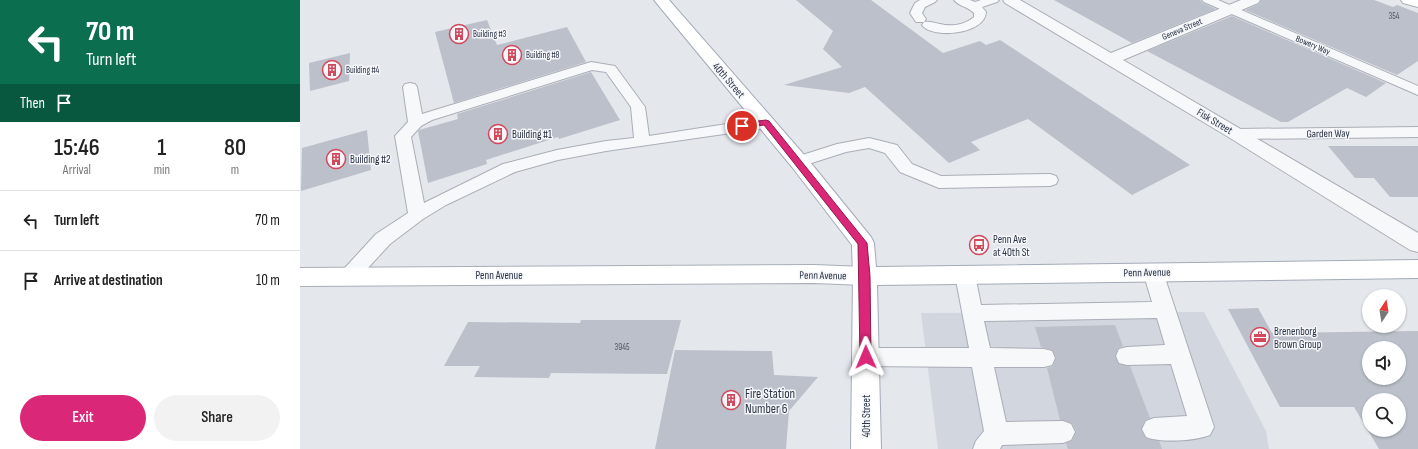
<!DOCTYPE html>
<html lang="en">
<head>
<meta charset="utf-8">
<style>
  :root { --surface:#fff; --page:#f2f2f2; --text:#222; --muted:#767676; --line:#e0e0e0; --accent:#db2777 }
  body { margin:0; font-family:"Sofia Sans Condensed",sans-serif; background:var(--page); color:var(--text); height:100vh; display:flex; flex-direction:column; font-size:15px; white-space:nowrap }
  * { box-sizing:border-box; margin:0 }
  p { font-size:13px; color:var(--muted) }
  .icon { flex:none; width:22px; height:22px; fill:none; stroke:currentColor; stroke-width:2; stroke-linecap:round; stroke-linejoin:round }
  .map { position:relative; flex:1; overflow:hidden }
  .side { display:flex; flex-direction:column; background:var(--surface); width:300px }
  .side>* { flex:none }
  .guide { background:#0b6e4f; color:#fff; overflow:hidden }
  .needle { width:26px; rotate:12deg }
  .tools { position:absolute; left:1062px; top:289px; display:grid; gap:8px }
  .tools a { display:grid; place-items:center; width:44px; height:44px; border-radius:50%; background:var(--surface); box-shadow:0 1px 3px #0004; font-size:20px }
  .pin { position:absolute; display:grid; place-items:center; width:34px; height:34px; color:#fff; margin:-17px; border:2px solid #fff; border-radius:50%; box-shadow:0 1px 4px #0007 }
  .me { position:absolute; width:44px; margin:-22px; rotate:359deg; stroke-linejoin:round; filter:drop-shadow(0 0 3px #0008) }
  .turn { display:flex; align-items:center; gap:14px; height:84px; padding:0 20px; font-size:18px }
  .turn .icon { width:52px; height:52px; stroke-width:2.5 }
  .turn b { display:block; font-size:28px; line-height:34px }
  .then { display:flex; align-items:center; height:38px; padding:0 20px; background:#0003; gap:8px; font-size:15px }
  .eta { display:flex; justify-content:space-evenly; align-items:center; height:68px; text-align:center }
  .eta b { font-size:24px; font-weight:600; line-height:28px }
  .cta { display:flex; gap:8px; margin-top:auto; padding:8px 20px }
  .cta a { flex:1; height:46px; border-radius:24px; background:var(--accent); color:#fff; font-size:16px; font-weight:600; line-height:46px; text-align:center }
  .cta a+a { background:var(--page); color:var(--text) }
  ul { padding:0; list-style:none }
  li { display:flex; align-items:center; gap:12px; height:60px; padding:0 20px; border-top:1px solid var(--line) }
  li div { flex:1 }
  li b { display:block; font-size:15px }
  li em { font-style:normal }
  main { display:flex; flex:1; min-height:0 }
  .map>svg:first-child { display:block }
</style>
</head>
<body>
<main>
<section class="side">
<div class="guide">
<div class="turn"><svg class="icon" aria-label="left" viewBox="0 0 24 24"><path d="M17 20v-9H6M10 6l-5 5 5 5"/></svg><div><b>70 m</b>Turn left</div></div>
<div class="then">Then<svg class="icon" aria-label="arrive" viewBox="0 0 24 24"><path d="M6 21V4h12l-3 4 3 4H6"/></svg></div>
</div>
<div class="eta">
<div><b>15:46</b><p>Arrival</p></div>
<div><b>1</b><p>min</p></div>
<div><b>80</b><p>m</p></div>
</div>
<ul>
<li><svg class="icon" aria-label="left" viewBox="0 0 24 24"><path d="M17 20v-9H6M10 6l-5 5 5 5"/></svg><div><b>Turn left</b></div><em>70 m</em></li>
<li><svg class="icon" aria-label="arrive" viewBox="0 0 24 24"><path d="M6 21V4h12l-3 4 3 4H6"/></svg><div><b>Arrive at destination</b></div><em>10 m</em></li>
</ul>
<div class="cta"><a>Exit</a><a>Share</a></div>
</section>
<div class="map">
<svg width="1118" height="449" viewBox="0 0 1118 449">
  <rect width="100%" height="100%" fill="#e4e7ec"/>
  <!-- built -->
  <path fill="#d2d6de" d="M904 312 966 431 969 449H638L621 313Z"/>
  <!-- building -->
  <g fill="#bbc0ca" fill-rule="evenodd">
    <path d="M496 0H571L643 53 680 41 686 45 700 40 890 165 832 195 728 119 671 142 680 150 649 163 565 87 549 93 484 85 542 67 523 49 533 31Z"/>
    <path d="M754 0H900L903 3 916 9 832 43Z"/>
    <path d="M961 0H1074L1093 7 1097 5 1118 13V61L1097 75 945 10 959 4Z"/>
    <path d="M932 16 1086 83 1066 97 1047 88 988 122H981L847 51Z"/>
    <path d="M187 20 197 45 267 27 286 62 154 103 135 32Z"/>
    <path d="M50 53 49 81 10 91 9 63Z"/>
    <path d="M291 72 320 120 259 139 258 137 186 160 187 164 128 183 118 131 119 130 158 119 157 114Z"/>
    <path d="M67 130 71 170 1 191 2 148Z"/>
    <path d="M1028 146H1118V197H1090L1074 178H1055Z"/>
    <path d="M958 308 972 333 1118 331V449H1079L1054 407H980L928 309ZM1069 348H1099V378H1069ZM1069 400H1099V430H1069Z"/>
    <path d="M281 320H381L367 374 251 373 249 378 174 377 180 366H144L168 322 280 323Z"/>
    <path d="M815 325 823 346 818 348 815 357 819 364 830 366 850 418 845 420 841 430 846 438 859 441 862 449H768L766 443 772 441 776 431 772 423 760 420 747 368 753 366 756 357 752 350 741 347 735 327Z"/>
    <path d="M375 350 472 351 474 375 518 377 489 411 486 449H355Z"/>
  </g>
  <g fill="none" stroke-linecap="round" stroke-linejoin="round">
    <defs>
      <g id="lane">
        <path d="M620 0H637L635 2 625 7 622 13 626 19 624 22H616L610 13 615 3Z"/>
        <path d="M654 0H670L675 2 681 0H699L697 2 682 7 686 12C685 35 631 39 622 25L624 22C630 21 634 23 640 24 651 27 665 25 674 17V13C668 7 659 6 654 0Z"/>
        <path d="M902 0H918L1118 86V95L904 2Z"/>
        <path d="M291 62 315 66 345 107 349 136 466 118 471 120 474 123 471 126 466 128 306 151 258 160 215 172 146 205 123 219 90 244 56 281 49 284 42 281 39 276 42 271 76 234 108 213 95 136 108 122 103 87 105 84 110 83 115 84 117 87 122 114ZM292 70 306 72 331 107 334 138 306 141 257 150 203 164 124 203 111 137 121 126 132 120Z"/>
        <path d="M1118 127V137L937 139 932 137 929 134 932 131 937 129Z"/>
        <path d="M569 138 597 145 612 164 641 176 750 174 756 176 758 180 756 184 750 186 639 188 600 172 585 153 569 148 546 152 499 167 493 166 491 162 493 158 537 144Z"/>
        <path d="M853 265 860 267 863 272 914 427 910 435C895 441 861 443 846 437L842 429 846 421 854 418 887 416 871 364 827 365 819 363 816 356 819 349 827 347 865 345 857 318 684 321 690 348 744 349 752 351 755 358 752 365 744 367H694L706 422 763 421 771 424 775 432 771 440 763 443 702 445 700 449H673L676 441 684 431 672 367 565 366 557 364 554 357 557 350 565 348H669L655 275 658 270 665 267 672 270 675 275 681 305 852 302 843 272 846 267Z"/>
      </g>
      <path id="street" d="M703 0H720L811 53 941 0H960L958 3 823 60 1118 233V252L1110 250 930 138 705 3Z"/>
      <g id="secondary">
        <path d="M1101 0H1118V7L1103 3Z"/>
        <path d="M514 265 565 267 573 269 577 276 573 283 565 285 514 283 0 286V268Z"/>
      </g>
      <path id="primary" d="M354 0H369L506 157 571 237 574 243 576 267 1118 260V278L577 285 581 449H551L553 276 552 245 492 167Z"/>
    </defs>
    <!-- lane casing -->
    <use href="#lane" stroke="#a9aeb7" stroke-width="2"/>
    <!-- street casing -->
    <use href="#street" stroke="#a9aeb7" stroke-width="2"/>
    <!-- secondary casing -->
    <use href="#secondary" stroke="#a9aeb7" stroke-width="2"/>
    <!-- primary casing -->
    <use href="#primary" stroke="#a3abb8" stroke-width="2"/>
    <!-- lane -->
    <use href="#lane" fill="#f7f8fa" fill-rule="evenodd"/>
    <!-- street -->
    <use href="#street" fill="#f7f8fa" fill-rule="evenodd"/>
    <!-- secondary -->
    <use href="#secondary" fill="#fff" fill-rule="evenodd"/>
    <!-- primary -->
    <use href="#primary" fill="#fff" fill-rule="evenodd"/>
  </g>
  <!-- route -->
  <path fill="#db2777" stroke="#8e194d" d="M466 120 469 121 567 243 570 276 571 357 569 361 566 362 562 361 560 357 558 244 464 125 442 128 438 126 442 123Z"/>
  <!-- icons -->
  <defs>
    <symbol id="building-ring" viewBox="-11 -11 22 22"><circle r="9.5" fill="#f4f6f9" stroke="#d1495b" stroke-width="1.5"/><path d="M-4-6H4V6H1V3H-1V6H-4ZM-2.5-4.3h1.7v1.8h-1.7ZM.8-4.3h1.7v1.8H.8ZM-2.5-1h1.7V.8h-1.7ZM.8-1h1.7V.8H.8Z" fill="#d1495b"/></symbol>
    <symbol id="bus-ring" viewBox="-11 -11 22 22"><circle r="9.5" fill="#f4f6f9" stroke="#d1495b" stroke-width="1.5"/><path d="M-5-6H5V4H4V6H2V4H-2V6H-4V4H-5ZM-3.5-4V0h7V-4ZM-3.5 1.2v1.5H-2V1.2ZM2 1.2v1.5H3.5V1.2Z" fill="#d1495b"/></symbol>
    <symbol id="office-ring" viewBox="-11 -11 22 22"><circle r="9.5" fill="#f4f6f9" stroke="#d1495b" stroke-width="1.5"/><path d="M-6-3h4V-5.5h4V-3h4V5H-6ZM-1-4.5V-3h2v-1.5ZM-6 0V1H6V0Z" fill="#d1495b"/></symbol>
  </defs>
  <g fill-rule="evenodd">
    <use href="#building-ring" x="148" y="23" width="22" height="22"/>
    <use href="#building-ring" x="201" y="44" width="22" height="22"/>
    <use href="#building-ring" x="21" y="59" width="22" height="22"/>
    <use href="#building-ring" x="187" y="123" width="22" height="22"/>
    <use href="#building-ring" x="25" y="148" width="22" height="22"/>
    <use href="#bus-ring" x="668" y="234" width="22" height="22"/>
    <use href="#office-ring" x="949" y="326" width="22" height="22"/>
    <use href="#building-ring" x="420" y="389" width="22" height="22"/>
  </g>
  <g text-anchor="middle" stroke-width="3" stroke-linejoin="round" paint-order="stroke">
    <!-- number labels -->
    <g font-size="9" fill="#4f5766">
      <text x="1094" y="19">354</text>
      <text x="322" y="350">3945</text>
    </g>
    <!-- far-street labels -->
    <g font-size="9" fill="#2b3445" stroke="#f4f6f9">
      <text transform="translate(882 29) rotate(-23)" y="3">Geneva Street</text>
      <text transform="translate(1013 45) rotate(23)" y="3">Bowery Way</text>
    </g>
    <!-- far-poi labels -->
    <g font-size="9" fill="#2b3445" stroke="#f4f6f9" text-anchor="start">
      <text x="173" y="37">Building #3</text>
      <text x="226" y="58">Building #8</text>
      <text x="46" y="73">Building #4</text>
    </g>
    <!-- street labels -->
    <g font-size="11" fill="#2b3445" stroke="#f4f6f9">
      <text transform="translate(429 80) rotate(49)" y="4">40th Street</text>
      <text transform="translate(915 121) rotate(31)" y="4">Fisk Street</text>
      <text transform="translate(1028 133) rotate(-1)" y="4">Garden Way</text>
      <text transform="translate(847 272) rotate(-1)" y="4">Penn Avenue</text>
      <text x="199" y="279">Penn Avenue</text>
      <text transform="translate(523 275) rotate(1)" y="4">Penn Avenue</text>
      <text transform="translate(566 416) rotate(-90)" y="4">40th Street</text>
    </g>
    <!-- poi labels -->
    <g font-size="11" fill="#2b3445" stroke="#f4f6f9" text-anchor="start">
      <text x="212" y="138">Building #1</text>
      <text x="50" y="163">Building #2</text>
      <text x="693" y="243">Penn Ave<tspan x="693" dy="13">at 40th St</tspan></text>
      <text x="974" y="335">Brenenborg<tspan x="974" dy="13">Brown Group</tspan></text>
    </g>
    <!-- near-poi labels -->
    <g font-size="13" fill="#2b3445" stroke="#f4f6f9" text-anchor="start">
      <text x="445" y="398">Fire Station<tspan x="445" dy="15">Number 6</tspan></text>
    </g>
  </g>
</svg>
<div class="tools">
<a><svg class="needle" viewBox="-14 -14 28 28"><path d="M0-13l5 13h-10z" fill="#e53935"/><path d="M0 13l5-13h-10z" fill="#767676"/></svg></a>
<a><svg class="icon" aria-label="sound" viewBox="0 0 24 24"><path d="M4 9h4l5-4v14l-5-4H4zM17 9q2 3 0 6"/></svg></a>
<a><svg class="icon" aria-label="search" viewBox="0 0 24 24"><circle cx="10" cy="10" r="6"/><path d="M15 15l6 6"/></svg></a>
</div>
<div class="pin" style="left:442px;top:126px;background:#d93025"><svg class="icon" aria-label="arrive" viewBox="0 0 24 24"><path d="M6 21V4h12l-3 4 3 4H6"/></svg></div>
<svg class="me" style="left:566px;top:357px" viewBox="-20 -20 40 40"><path d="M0-17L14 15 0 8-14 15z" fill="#db2777" stroke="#fff" stroke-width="4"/></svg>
</div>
</main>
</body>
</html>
